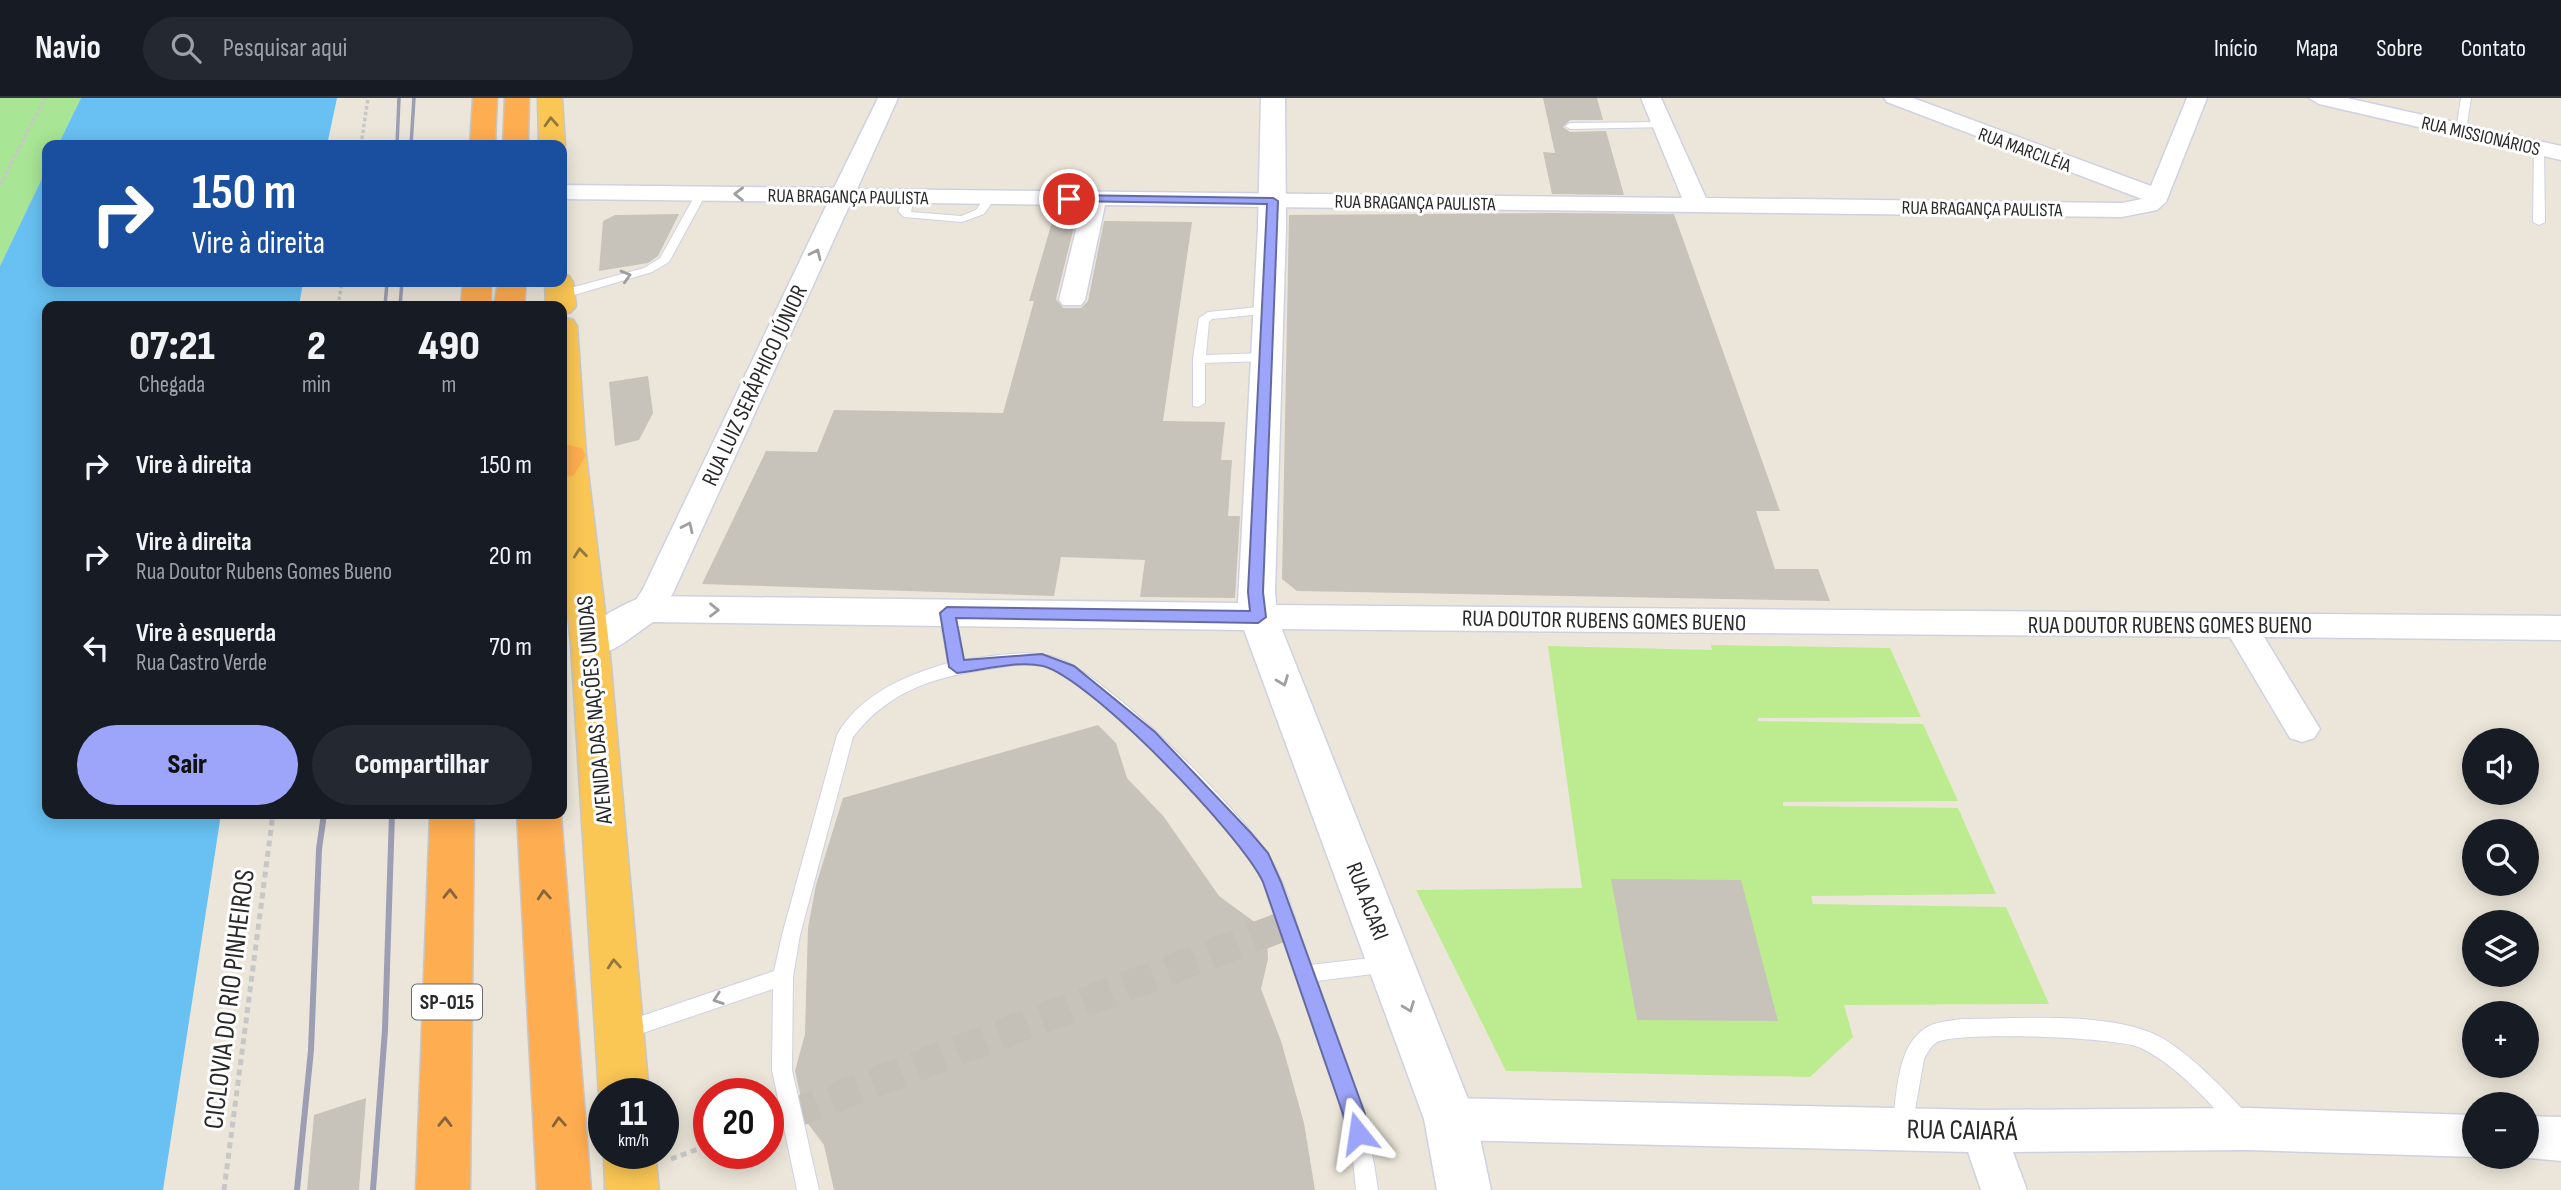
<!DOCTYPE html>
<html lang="pt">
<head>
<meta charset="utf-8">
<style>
  :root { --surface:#171b24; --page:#242831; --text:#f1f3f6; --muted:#9ea1a6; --line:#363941; --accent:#9ca5fa }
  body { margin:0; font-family:"Sofia Sans Condensed",sans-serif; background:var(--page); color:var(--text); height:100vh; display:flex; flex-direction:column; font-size:26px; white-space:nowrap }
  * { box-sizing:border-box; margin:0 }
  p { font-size:23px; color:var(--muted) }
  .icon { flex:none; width:38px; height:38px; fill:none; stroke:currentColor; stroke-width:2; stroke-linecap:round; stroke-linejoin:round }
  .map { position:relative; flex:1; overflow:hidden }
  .details { position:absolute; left:42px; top:203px; width:525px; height:518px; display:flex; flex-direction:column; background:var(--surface); border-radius:14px; box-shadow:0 4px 18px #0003 }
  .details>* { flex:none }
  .banner { position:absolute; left:42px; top:42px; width:525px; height:147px; border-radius:14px; box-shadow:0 4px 18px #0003; background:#1a4fa0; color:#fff; overflow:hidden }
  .controls { position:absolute; left:2462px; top:630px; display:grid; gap:14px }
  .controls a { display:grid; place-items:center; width:77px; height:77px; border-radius:50%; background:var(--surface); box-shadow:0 4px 18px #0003; font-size:35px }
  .speed { position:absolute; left:588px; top:980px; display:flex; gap:14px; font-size:35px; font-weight:700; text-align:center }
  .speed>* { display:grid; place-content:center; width:91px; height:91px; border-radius:50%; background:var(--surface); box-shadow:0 4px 18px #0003; line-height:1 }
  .speed small { font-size:18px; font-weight:400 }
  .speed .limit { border:10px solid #d22; background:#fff; color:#111 }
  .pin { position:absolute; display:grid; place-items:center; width:60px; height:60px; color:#fff; margin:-30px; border:4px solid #fff; border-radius:50%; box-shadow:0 2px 7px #0007 }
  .me { position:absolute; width:77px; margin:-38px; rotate:345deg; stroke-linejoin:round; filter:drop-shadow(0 0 5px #0008) }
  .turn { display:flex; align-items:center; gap:24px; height:147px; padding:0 35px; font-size:32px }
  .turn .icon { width:91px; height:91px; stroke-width:2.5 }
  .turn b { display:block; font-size:49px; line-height:60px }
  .eta { display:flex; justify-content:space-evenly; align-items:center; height:119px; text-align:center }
  .eta b { font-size:42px; font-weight:800; line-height:49px }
  .cta { display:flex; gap:14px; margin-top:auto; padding:14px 35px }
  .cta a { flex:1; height:80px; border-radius:42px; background:var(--accent); color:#111; font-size:28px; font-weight:800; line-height:80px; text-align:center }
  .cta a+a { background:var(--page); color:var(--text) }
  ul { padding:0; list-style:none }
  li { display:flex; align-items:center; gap:21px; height:91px; padding:0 35px }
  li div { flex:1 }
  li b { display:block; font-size:26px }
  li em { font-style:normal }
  header { display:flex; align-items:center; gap:42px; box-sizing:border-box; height:98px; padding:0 35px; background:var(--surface); border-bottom:2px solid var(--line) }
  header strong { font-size:33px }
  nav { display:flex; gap:38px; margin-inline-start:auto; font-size:24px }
  .search { width:490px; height:63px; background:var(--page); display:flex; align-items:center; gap:18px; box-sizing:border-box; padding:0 24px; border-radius:38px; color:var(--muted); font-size:26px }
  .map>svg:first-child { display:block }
</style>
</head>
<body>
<header>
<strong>Navio</strong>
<div class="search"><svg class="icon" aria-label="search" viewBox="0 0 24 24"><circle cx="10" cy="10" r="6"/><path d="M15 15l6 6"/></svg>Pesquisar aqui</div>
<nav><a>Início</a><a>Mapa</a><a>Sobre</a><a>Contato</a></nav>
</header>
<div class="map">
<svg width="2561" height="1092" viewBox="0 0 2561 1092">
  <rect width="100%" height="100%" fill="#ece6da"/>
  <!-- green -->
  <path fill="#a8e594" d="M0 0H81L58 47H47V70L0 168Z"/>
  <!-- pitch -->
  <path fill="#bcec8f" d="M1711 547 1890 550 1921 619 1758 620V623L1923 626 1958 703 1783 704V708L1958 710 1996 796 1811 798 1813 806 2006 809 2049 906 1844 907 1853 939 1810 979 1506 973 1416 792 1582 790 1548 548 1712 552Z"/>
  <!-- water -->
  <g fill="#68c1f2">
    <path d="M81 0H337L327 47H58Z"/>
    <path d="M47 70V184H303L299 208H47V716H221L163 1092H0V168Z"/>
  </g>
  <!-- building -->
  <g fill="#c7c2ba">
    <path d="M1543 0H1597L1603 22H1570L1563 29 1570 34 1606 33 1624 97 1552 96 1543 54 1555 55Z"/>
    <path d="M1556 115 1674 116 1780 413H1756L1775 471H1818L1830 503 1297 493 1282 481 1289 117Z"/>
    <path d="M679 116 658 158 648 165 599 173 603 123 615 117Z"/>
    <path d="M1104 123 1192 124 1163 323 1225 324 1221 362H1232L1228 418H1240L1235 500 1140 499 1145 462 1061 459 1054 498 702 486 766 353 817 354 834 312 1003 315 1034 203H1029L1052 124 1075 125 1056 201 1063 210H1081L1088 203Z"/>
    <path d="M648 278 653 315 639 342 615 348 609 284Z"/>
    <path d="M1098 627 1116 645 1127 680 1164 719 1219 798 1260 828 1267 842 1268 861 1261 891 1281 943 1304 1025 1315 1092H834L824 1047 806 1023 795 973 805 936 808 830 816 787 843 700Z"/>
    <path d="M1611 781 1741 782 1778 923 1637 922Z"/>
    <path d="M366 1000 359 1092H307L314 1017Z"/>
  </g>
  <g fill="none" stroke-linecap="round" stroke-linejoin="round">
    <!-- pedestrian-tunnel -->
    <path stroke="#c5c0b7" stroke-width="30" stroke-dasharray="30 15" stroke-linecap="butt" d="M789 1017 1287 827"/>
    <defs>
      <g id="service">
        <path d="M2461 0H2471L2466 33 2461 36 2456 33Z"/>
        <path d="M1663 24 1667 25V29L1570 31 1565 28 1570 25Z"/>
        <path d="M2539 47 2544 50 2545 124 2539 127 2533 124 2534 50Z"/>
        <path d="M697 94 706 96 669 164 652 174 564 200H556V194L644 170 660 160Z"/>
        <path d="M909 96 914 99 911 114 961 118 976 112 986 98 995 100 984 116 962 124 904 119 898 113 904 99Z"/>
        <path d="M1269 208 1273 209V215L1212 221 1209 224 1206 257 1265 255 1271 259 1265 263 1205 265V305L1198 309 1193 308V261L1199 220 1208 214Z"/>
        <path d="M947 510 955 515 964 562C993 558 1025 551 1054 559 1104 573 1239 711 1268 757 1289 790 1297 830 1310 867L1388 858 1395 860 1398 866 1395 872 1388 874 1317 883C1342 952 1369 1018 1378 1092H1356L1353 1062 1339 1003 1268 796C1265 786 1261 776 1255 767 1224 718 1101 591 1049 570 1034 563 1012 567 996 570 938 578 891 590 853 639L800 837 793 879 792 972 819 1092H797L772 972 773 891 622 942 615 939 612 933 615 927 774 873 782 837 837 637C859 597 906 577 948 565L939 515Z"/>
        <path d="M1961 921C2018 921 2115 912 2164 941 2196 961 2222 990 2248 1017L2251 1024 2248 1031 2241 1034 2234 1031C2206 1002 2178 968 2141 950 2118 939 1958 933 1937 944 1931 948 1927 955 1924 961L1912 1029 1909 1036 1902 1039 1895 1036 1892 1029C1897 999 1896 950 1924 931 1933 924 1949 923 1961 921Z"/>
      </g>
      <g id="minor">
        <path d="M878 0H898L857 91 1682 100 1641 0H1661L1706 100 2122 105 2142 101 1887 4 1884 0H1913L2151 88 2187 0H2207L2166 104 2157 112 2122 119 1105 107 1085 202 1081 207H1063L1059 202 1082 107 851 104 673 495 657 519 646 522 635 519 630 511 643 491 828 104 562 101V87L834 90Z"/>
        <path d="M2309 0H2347L2561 48V62L2319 6Z"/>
        <path d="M1258 507 2561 518V542L2264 539 2320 631 2314 640 2302 644 2290 640 2230 539 1258 531 1246 527 1242 519 1246 511Z"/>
        <path d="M1450 1000 1983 1012 2248 1010 2474 1017 2476 1059 2248 1052 2013 1054 2027 1092H1981L1968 1054 1450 1042 1434 1036 1428 1021 1434 1006Z"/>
        <path d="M2527 1018 2561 1019V1063L2520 1059H2527Z"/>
      </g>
      <path id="tertiary" d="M1261 0H1285L1286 129 1275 493 1277 519 1476 1021 1491 1092H1437L1424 1021 1244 532 653 524C630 539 605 565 576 557L571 547C582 528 625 504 646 498L1238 505 1258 129Z"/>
      <g id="trunk">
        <path d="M538 0H562L565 47 562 51V47H539Z"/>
        <path d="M562 176 569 178 573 184 576 208 571 214 562 217V208H546L545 184H562Z"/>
        <path d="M562 219 573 222 577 228 586 357 609 547 649 996H604V1007L599 996 571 547 562 455Z"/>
        <path d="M604 1053 655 1055 659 1092H605Z"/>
      </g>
      <g id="motorway">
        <path d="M473 0H497L495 47H470Z"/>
        <path d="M505 0H529L528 47H503Z"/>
        <path d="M463 184H491V208H461Z"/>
        <path d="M498 184H526L524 208H494Z"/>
        <path d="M569 347 581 350 586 357 574 377 562 380V348Z"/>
        <path d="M430 716H474L470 1092H416Z"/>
        <path d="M517 716H561L591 1092H537Z"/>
      </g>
    </defs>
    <!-- service casing -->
    <use href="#service" stroke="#cfd1e2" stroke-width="2"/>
    <!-- minor casing -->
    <use href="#minor" stroke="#cfd1e2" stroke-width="3"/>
    <!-- tertiary casing -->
    <use href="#tertiary" stroke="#cfd1e2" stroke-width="3"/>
    <!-- trunk casing -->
    <use href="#trunk" stroke="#c7c7c7" stroke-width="3"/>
    <!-- motorway casing -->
    <use href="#motorway" stroke="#c7c7c7" stroke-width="3"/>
    <!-- path-far1 -->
    <g stroke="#c7c7c7" stroke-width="3.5" stroke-dasharray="3.5 2.5" stroke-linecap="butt">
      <path d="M361 47 368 0"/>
      <path d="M0 87 45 0"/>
      <path d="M338 208 342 184"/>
    </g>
    <!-- path -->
    <g stroke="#c7c7c7" stroke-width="5" stroke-dasharray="6 4.5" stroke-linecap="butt">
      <path d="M671 1061 709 1047"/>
      <path d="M224 1092 273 716"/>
    </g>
    <!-- service -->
    <use href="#service" fill="#fff" fill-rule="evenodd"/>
    <!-- minor -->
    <use href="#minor" fill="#fff" fill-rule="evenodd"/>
    <!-- tertiary -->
    <use href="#tertiary" fill="#fff" fill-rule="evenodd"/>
    <!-- trunk -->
    <use href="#trunk" fill="#fac654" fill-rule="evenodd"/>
    <!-- motorway -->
    <use href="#motorway" fill="#ffad51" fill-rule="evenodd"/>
    <!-- rail-far1 -->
    <g stroke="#9c9eb4" stroke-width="3.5">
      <path d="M397 47 399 0"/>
      <path d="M411 47 414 0"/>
      <path d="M385 208 387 184"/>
      <path d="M400 208 402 184"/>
    </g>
    <!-- rail -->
    <g stroke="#9c9eb4" stroke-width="6">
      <path d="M297 1092 311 952 319 751 324 716"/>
      <path d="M373 1092 385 932 392 716"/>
    </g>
  </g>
  <!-- one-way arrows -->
  <defs><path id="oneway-chevron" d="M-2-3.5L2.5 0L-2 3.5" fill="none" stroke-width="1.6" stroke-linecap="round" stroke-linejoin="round" transform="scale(1.75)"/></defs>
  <g stroke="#92783e">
    <use href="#oneway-chevron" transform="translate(551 24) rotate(-93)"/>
    <use href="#oneway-chevron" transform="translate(580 455) rotate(-96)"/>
    <use href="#oneway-chevron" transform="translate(614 866) rotate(-94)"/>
  </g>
  <g stroke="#9f9f9f">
    <use href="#oneway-chevron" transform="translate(739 96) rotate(-179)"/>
    <use href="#oneway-chevron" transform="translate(816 156) rotate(-65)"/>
    <use href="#oneway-chevron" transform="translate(626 178) rotate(-16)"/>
    <use href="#oneway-chevron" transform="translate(688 429) rotate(-65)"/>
    <use href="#oneway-chevron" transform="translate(714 512) rotate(1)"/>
    <use href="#oneway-chevron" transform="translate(1283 583) rotate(69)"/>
    <use href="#oneway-chevron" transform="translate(718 901) rotate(161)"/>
    <use href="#oneway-chevron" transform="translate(1409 909) rotate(69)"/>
  </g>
  <g stroke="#89643b">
    <use href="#oneway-chevron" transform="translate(450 796) rotate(-89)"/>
    <use href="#oneway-chevron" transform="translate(544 797) rotate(-94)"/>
    <use href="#oneway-chevron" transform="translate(445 1024) rotate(-89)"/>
    <use href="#oneway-chevron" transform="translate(559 1024) rotate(-94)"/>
  </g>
  <!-- route -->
  <path fill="#9ca5fa" stroke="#656ba2" stroke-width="2" d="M1069 97 1273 100 1278 103 1263 494 1266 519 1258 525 956 520 964 562 1042 556 1074 568 1155 634 1250 734 1268 755 1281 784 1365 1016 1368 1035 1365 1042 1358 1045 1350 1042 1343 1016 1263 784C1242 738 1090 580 1043 568 1018 562 983 572 957 575L949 569 940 515 947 509 1250 513 1248 494 1267 106 1065 103 1064 101Z"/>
  <g text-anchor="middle" stroke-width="6" stroke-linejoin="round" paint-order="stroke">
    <!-- far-street labels -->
    <g font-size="19" fill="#292929" stroke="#fff">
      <text transform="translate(2481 37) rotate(13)" y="7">RUA MISSIONÁRIOS</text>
      <text transform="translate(2025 51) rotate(20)" y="7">RUA MARCILÉIA</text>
      <text transform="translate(848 98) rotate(1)" y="7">RUA BRAGANÇA PAULISTA</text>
      <text transform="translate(1415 104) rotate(1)" y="7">RUA BRAGANÇA PAULISTA</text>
      <text transform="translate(1982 110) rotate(1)" y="7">RUA BRAGANÇA PAULISTA</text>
    </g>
    <!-- shield labels -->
    <rect fill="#fff" stroke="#696969" stroke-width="2" x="412" y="886.5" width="70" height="35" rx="5"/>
    <g font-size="21" font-weight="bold" fill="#292929">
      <text x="447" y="911">SP-015</text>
    </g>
    <!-- street labels -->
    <g font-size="23" fill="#292929" stroke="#fff">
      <text transform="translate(754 287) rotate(-65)" y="8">RUA LUIZ SERÁPHICO JÚNIOR</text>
      <text transform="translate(1604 522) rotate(1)" y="8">RUA DOUTOR RUBENS GOMES BUENO</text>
      <text x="2170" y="535">RUA DOUTOR RUBENS GOMES BUENO</text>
      <text transform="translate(594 612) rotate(-95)" y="8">AVENIDA DAS NAÇÕES UNIDAS</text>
      <text transform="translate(1368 803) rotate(69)" y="8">RUA ACARI</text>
    </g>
    <!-- near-street labels -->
    <g font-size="28" fill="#292929" stroke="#fff">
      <text transform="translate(228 901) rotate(-83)" y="10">CICLOVIA DO RIO PINHEIROS</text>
      <text transform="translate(1962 1031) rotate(1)" y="10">RUA CAIARÁ</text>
    </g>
  </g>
</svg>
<div class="controls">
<a><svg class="icon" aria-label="sound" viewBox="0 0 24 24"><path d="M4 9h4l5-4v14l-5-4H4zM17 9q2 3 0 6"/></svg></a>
<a><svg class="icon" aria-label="search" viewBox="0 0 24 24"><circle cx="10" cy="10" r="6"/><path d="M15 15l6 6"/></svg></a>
<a><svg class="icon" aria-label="layers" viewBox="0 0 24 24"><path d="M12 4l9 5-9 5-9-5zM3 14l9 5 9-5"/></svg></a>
<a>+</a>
<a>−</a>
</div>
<div class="speed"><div>11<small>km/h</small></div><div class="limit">20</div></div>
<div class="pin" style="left:1069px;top:101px;background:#d93025"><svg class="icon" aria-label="arrive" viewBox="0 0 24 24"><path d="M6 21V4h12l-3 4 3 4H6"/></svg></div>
<svg class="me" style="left:1358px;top:1035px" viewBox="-20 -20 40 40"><path d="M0-17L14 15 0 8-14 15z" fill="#9ca5fa" stroke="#fff" stroke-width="4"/></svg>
<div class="banner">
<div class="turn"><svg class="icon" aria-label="right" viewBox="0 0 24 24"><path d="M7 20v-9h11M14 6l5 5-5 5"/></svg><div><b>150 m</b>Vire à direita</div></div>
</div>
<section class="details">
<div class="eta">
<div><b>07:21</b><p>Chegada</p></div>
<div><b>2</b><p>min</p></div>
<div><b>490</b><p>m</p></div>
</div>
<ul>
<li><svg class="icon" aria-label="right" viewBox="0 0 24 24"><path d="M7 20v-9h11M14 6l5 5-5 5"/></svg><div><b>Vire à direita</b></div><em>150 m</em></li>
<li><svg class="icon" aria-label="right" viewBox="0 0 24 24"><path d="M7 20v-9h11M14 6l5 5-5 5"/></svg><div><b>Vire à direita</b><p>Rua Doutor Rubens Gomes Bueno</p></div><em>20 m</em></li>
<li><svg class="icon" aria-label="left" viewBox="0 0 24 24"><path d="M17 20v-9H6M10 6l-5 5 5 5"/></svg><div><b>Vire à esquerda</b><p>Rua Castro Verde</p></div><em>70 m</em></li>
</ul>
<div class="cta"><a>Sair</a><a>Compartilhar</a></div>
</section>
</div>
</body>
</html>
